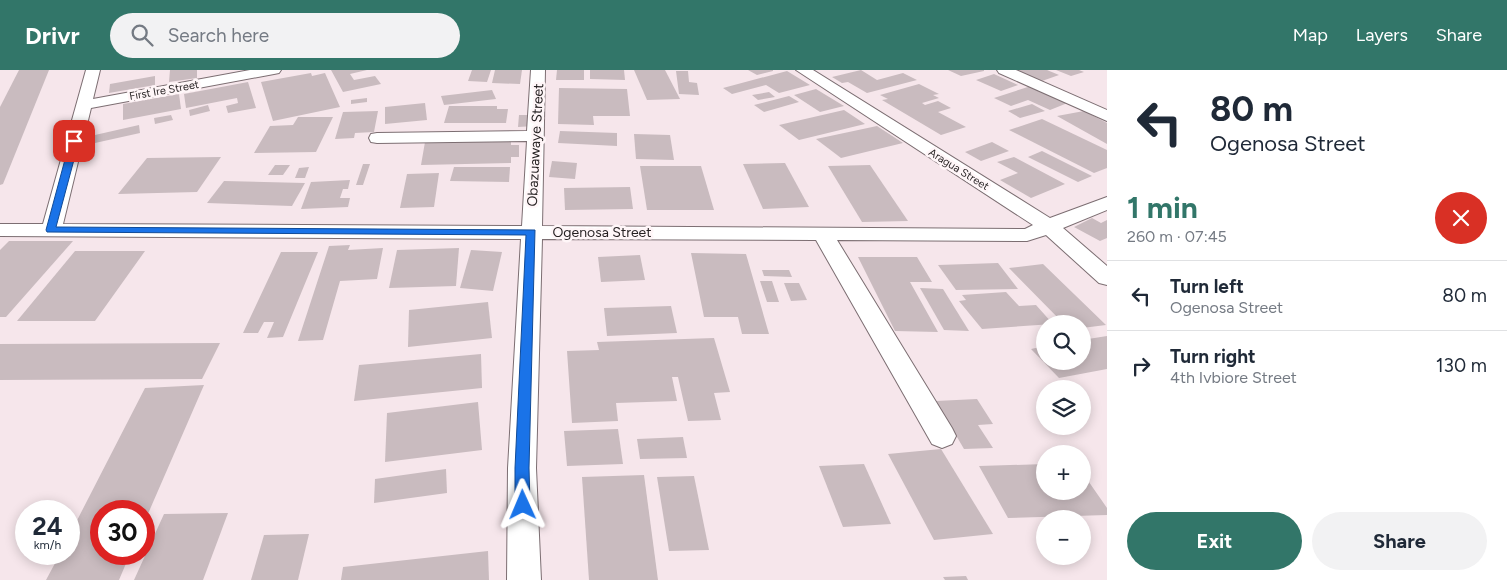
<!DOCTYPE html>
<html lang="en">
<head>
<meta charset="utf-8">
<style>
  :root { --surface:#fff; --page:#f2f2f3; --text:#1f2937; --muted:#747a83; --line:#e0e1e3; --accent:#327669 }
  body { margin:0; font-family:Figtree,sans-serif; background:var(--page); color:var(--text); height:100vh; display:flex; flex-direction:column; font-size:19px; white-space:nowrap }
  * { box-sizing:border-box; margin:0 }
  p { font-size:16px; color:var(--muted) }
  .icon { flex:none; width:28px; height:28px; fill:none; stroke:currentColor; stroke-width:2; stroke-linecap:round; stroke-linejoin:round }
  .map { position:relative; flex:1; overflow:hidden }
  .drawer { display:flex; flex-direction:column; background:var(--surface); width:400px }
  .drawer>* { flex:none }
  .top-card { background:#fff; color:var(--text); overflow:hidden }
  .controls { position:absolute; left:1036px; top:245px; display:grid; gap:10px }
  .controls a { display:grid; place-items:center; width:55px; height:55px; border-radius:50%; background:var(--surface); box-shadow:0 2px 12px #0003; font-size:25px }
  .speed { position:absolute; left:15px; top:430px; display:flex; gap:10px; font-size:25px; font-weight:700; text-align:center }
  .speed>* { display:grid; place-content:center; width:65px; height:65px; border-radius:50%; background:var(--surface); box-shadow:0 2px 12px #0003; line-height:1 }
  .speed small { font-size:12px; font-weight:400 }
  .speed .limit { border:8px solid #d22; background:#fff; color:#111 }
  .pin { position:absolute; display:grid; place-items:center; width:42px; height:42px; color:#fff; margin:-21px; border-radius:10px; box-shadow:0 2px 8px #0006 }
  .me { position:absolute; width:55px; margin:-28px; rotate:359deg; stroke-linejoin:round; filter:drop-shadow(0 0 4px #0008) }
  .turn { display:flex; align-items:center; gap:18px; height:105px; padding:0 20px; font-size:22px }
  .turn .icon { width:65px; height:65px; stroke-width:2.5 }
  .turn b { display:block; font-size:35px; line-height:42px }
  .round { display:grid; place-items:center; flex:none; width:52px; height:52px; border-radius:26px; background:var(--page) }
  .head { display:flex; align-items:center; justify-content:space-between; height:85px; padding:0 20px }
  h1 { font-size:30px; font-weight:700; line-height:38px; color:var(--accent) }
  .button { display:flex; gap:10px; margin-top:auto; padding:10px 20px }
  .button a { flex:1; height:58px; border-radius:30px; background:var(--accent); color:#fff; font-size:20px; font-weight:700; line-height:58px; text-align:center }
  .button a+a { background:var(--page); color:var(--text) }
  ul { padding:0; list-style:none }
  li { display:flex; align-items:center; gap:15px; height:70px; padding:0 20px; border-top:1px solid var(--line) }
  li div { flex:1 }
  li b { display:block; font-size:19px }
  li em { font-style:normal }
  header { display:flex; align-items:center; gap:30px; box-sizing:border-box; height:70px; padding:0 25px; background:var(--accent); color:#fff }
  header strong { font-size:24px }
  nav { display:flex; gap:28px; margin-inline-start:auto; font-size:18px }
  .search { width:350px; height:45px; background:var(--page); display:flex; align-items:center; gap:12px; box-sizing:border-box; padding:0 18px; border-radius:28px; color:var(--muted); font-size:19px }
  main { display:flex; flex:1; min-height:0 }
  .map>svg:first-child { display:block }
</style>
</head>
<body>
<header>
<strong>Drivr</strong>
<div class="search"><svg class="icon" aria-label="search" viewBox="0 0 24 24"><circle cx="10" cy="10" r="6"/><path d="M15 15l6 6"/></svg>Search here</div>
<nav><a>Map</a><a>Layers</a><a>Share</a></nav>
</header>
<main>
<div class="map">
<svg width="1107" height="510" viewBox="0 0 1107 510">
  <rect width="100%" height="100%" fill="#f6e6eb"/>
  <!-- building -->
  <g fill="#c9bbbf">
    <path d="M19 0H49L3 114 0 115V37Z"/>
    <path d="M170 0H197V8L169 12Z"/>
    <path d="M331 0H367L350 4 354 10 375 6 381 14 343 22Z"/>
    <path d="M472 0H491L487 12 468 11Z"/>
    <path d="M495 0H522L520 14 492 13Z"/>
    <path d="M557 0H584V10H556Z"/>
    <path d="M590 0H624L625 10 590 9Z"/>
    <path d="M634 0H665L680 29 647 30Z"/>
    <path d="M748 0H773V1L757 5Z"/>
    <path d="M861 0 877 10 903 3 917 10 867 23 848 12 842 13 832 7Z"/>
    <path d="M948 0H984V1L961 6Z"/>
    <path d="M1015 0H1047L1059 5 1042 11Z"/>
    <path d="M1056 0H1079L1084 2 1071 6Z"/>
    <path d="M676 1H688L689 12 697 13 699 25 679 24Z"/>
    <path d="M787 1 810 15 779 23 766 15 732 24 723 18Z"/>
    <path d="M311 3 312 6 325 3 340 37 273 51 261 12Z"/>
    <path d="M994 4 1018 15 1001 21 976 10Z"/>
    <path d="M155 6V15L109 23 110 14Z"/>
    <path d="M248 12 256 38 228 43 226 36 238 33 237 28 186 38 184 24Z"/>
    <path d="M919 14 939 24 933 25 939 28 922 33 925 35 938 31 951 38 938 42 966 57 941 65 882 30 888 29 880 25Z"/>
    <path d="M1031 16 1070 32 1050 40 1028 30 1011 36 994 28Z"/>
    <path d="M559 18 627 19 630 46H593L594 55 558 54Z"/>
    <path d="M816 19 844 36 820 42 794 25Z"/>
    <path d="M492 20 496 29 444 35 441 26Z"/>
    <path d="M769 22 775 27 758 30 752 25Z"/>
    <path d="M179 24 181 39 123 50V34Z"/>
    <path d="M789 26 799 32 764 42 754 35Z"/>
    <path d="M367 28V32L351 34V30Z"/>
    <path d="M425 33 427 50 385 54V37Z"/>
    <path d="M1032 34 1045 41 1020 48 1008 41Z"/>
    <path d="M208 35 210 41 190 46 189 40Z"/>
    <path d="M449 36H497V39H508L506 53H444Z"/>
    <path d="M844 40 865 54 799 70 779 55Z"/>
    <path d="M378 41 374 62 355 63 354 68 335 69 343 42Z"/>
    <path d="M1084 41 1107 53V74L1057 46Z"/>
    <path d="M171 45 173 50 155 54 154 48Z"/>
    <path d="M519 45H535V56L518 57Z"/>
    <path d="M298 47H333L316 82 254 83 270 56 293 55Z"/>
    <path d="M1042 49 1107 80V98L1094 103 1009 60Z"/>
    <path d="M139 55 140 63 95 73V65Z"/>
    <path d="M877 56 903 73 841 88 816 69Z"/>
    <path d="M560 61 617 63V76L558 73Z"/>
    <path d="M634 64 670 65 674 90 636 89Z"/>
    <path d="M511 70V75H519V87H511V93L421 95 425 72Z"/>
    <path d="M992 72 1009 81 981 91 965 82Z"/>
    <path d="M1042 81 1092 106 1078 112 1028 87Z"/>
    <path d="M221 87 197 122 118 124 147 88Z"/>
    <path d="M1014 87 1065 114 1031 128 1000 110 1018 103 997 92Z"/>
    <path d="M552 91 577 93 575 109 549 107Z"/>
    <path d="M785 93 809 137 763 139 743 94Z"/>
    <path d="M363 94H370L363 115H356Z"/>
    <path d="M275 95H290L283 105H268Z"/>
    <path d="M870 95 908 151 862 152 828 96Z"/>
    <path d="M640 96H701L714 140H647Z"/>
    <path d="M309 97 305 108H295L299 98Z"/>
    <path d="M454 97H510L509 112 450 111Z"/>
    <path d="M439 103 434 137 400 138 407 104Z"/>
    <path d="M350 110 348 119H343L340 128H350L348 137 301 139 311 112Z"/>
    <path d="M224 111 305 113 292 136 207 133Z"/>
    <path d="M630 117 633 139 565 140 564 118Z"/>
    <path d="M1092 148 1101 153 1107 150V168L1100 171 1074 157Z"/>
    <path d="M9 171H73L6 247H0V180Z"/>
    <path d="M350 175 348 180 383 178 377 209 340 211 323 270 298 271 329 176Z"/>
    <path d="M459 178 456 216 389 218 397 180Z"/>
    <path d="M471 180 502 182 493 221 460 218Z"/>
    <path d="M75 181H145L95 251H17Z"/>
    <path d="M281 182H318L283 267 267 268 274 252H264L258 263H243Z"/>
    <path d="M691 183 746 184 769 264H742L738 247H704Z"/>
    <path d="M640 185 645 210 601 212 598 187Z"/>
    <path d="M858 187H917L932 212H910L938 262 895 261Z"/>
    <path d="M998 193 1018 219 956 220 938 195Z"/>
    <path d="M1043 194 1106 255 1082 258V254H1064L1009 198Z"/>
    <path d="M762 200H789L792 207 764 206Z"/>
    <path d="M760 211H772L779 232H767Z"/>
    <path d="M784 213H799L807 230 791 231Z"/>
    <path d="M920 218 943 219 969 261 944 260Z"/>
    <path d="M1006 222 1019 236 1036 235 1053 254 982 259 959 231 966 230 962 225Z"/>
    <path d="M488 232 492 268 408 277 409 240Z"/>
    <path d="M671 236 677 263 607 266 604 238Z"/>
    <path d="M1107 266V299L1059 308 1031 279 1045 276V291H1082V270Z"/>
    <path d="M714 268 730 322 714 323 721 350 688 351 678 307H672L677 331 616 333 618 351 572 353 567 281 599 280 597 272Z"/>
    <path d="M220 273 202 309 0 310V274Z"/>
    <path d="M481 284 482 318 354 331 359 295Z"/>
    <path d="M204 315 144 453V441H101V484H130L119 510H46L60 484H69V466L145 318Z"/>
    <path d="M977 329 993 354 978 355 993 378 964 379 936 331Z"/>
    <path d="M478 332 482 380 385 392 387 343Z"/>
    <path d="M618 359 623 394 567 396 564 361Z"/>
    <path d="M683 367 687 388 640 389 637 369Z"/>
    <path d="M941 379 993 464 934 470 888 384Z"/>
    <path d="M864 394 891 454 843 457 819 396Z"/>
    <path d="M1045 394V421H1082V402L1107 438V445L1008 448 979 396Z"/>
    <path d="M446 399 447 423 374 433 375 409Z"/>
    <path d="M644 405 658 510H589L582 407Z"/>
    <path d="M694 406 709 480 669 481 657 407Z"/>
    <path d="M228 443 203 510H134L164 444Z"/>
    <path d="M309 464 298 510H251L264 465Z"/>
    <path d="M488 481 489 510H341L343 497Z"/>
    <path d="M966 506 968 510H945L943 507Z"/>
  </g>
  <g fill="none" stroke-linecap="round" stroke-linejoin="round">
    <defs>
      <g id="minor">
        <path d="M86 0H100L93 29 250 0H281L279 3 274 4 91 38 63 154 522 156 527 71 377 73 371 72 369 68 371 64 377 63 527 61 531 0H545L542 156 1025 159 1033 155 796 0H813L1050 148 1107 127V140L1063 158 1107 196V215L1099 213 1046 165 1027 171 837 170 952 358 956 366 952 374 942 378 932 374 816 170 542 169 536 398 541 510H507L508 398 521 169 0 166V154H43Z"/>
        <path d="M997 0H1016L1107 40V51L999 3Z"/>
      </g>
    </defs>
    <!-- minor casing -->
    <use href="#minor" stroke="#7c6e72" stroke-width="2"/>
    <!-- minor -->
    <use href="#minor" fill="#fff" fill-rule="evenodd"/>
  </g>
  <!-- route -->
  <path fill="#1a73e8" stroke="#114b97" d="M74 68 79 71 56 157 535 160 529 398 530 435 528 440 523 442 517 440 515 435V398L526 165 47 162 46 160 70 71Z"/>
  <g text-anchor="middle" stroke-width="5" stroke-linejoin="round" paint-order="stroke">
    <!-- far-street labels -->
    <g font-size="11" fill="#241f20" stroke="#fff6f8">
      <text transform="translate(164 20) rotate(-10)" y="4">First Ire Street</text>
      <text transform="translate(959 99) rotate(32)" y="4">Aragua Street</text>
    </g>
    <!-- street labels -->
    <g font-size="14" fill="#241f20" stroke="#fff6f8">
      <text transform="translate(535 75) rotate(-87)" y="5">Obazuawaye Street</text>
      <text x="602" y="167">Ogenosa Street</text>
    </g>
  </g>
</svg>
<div class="controls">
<a><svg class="icon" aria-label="search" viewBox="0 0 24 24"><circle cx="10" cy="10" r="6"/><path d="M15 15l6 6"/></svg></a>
<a><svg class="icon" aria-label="layers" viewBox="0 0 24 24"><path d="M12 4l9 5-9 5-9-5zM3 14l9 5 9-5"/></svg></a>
<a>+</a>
<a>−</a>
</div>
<div class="speed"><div>24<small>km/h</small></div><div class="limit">30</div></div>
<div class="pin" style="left:74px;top:71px;background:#d93025"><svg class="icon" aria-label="arrive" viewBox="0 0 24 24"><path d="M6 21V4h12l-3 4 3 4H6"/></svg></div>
<svg class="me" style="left:523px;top:435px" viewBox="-20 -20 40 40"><path d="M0-17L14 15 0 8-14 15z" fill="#1a73e8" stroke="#fff" stroke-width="4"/></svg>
</div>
<section class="drawer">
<div class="top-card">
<div class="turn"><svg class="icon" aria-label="left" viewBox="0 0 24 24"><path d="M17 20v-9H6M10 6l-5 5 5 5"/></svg><div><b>80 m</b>Ogenosa Street</div></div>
</div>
<div class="head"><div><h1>1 min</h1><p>260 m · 07:45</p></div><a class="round" style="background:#d93025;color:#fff"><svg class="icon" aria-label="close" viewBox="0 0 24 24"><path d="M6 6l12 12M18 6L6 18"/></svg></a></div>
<ul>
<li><svg class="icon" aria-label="left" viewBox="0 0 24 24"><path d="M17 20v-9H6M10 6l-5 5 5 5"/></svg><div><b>Turn left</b><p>Ogenosa Street</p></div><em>80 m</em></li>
<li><svg class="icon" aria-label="right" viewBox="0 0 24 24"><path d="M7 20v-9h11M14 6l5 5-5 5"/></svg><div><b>Turn right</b><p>4th Ivbiore Street</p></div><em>130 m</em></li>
</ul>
<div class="button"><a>Exit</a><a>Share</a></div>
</section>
</main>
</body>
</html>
